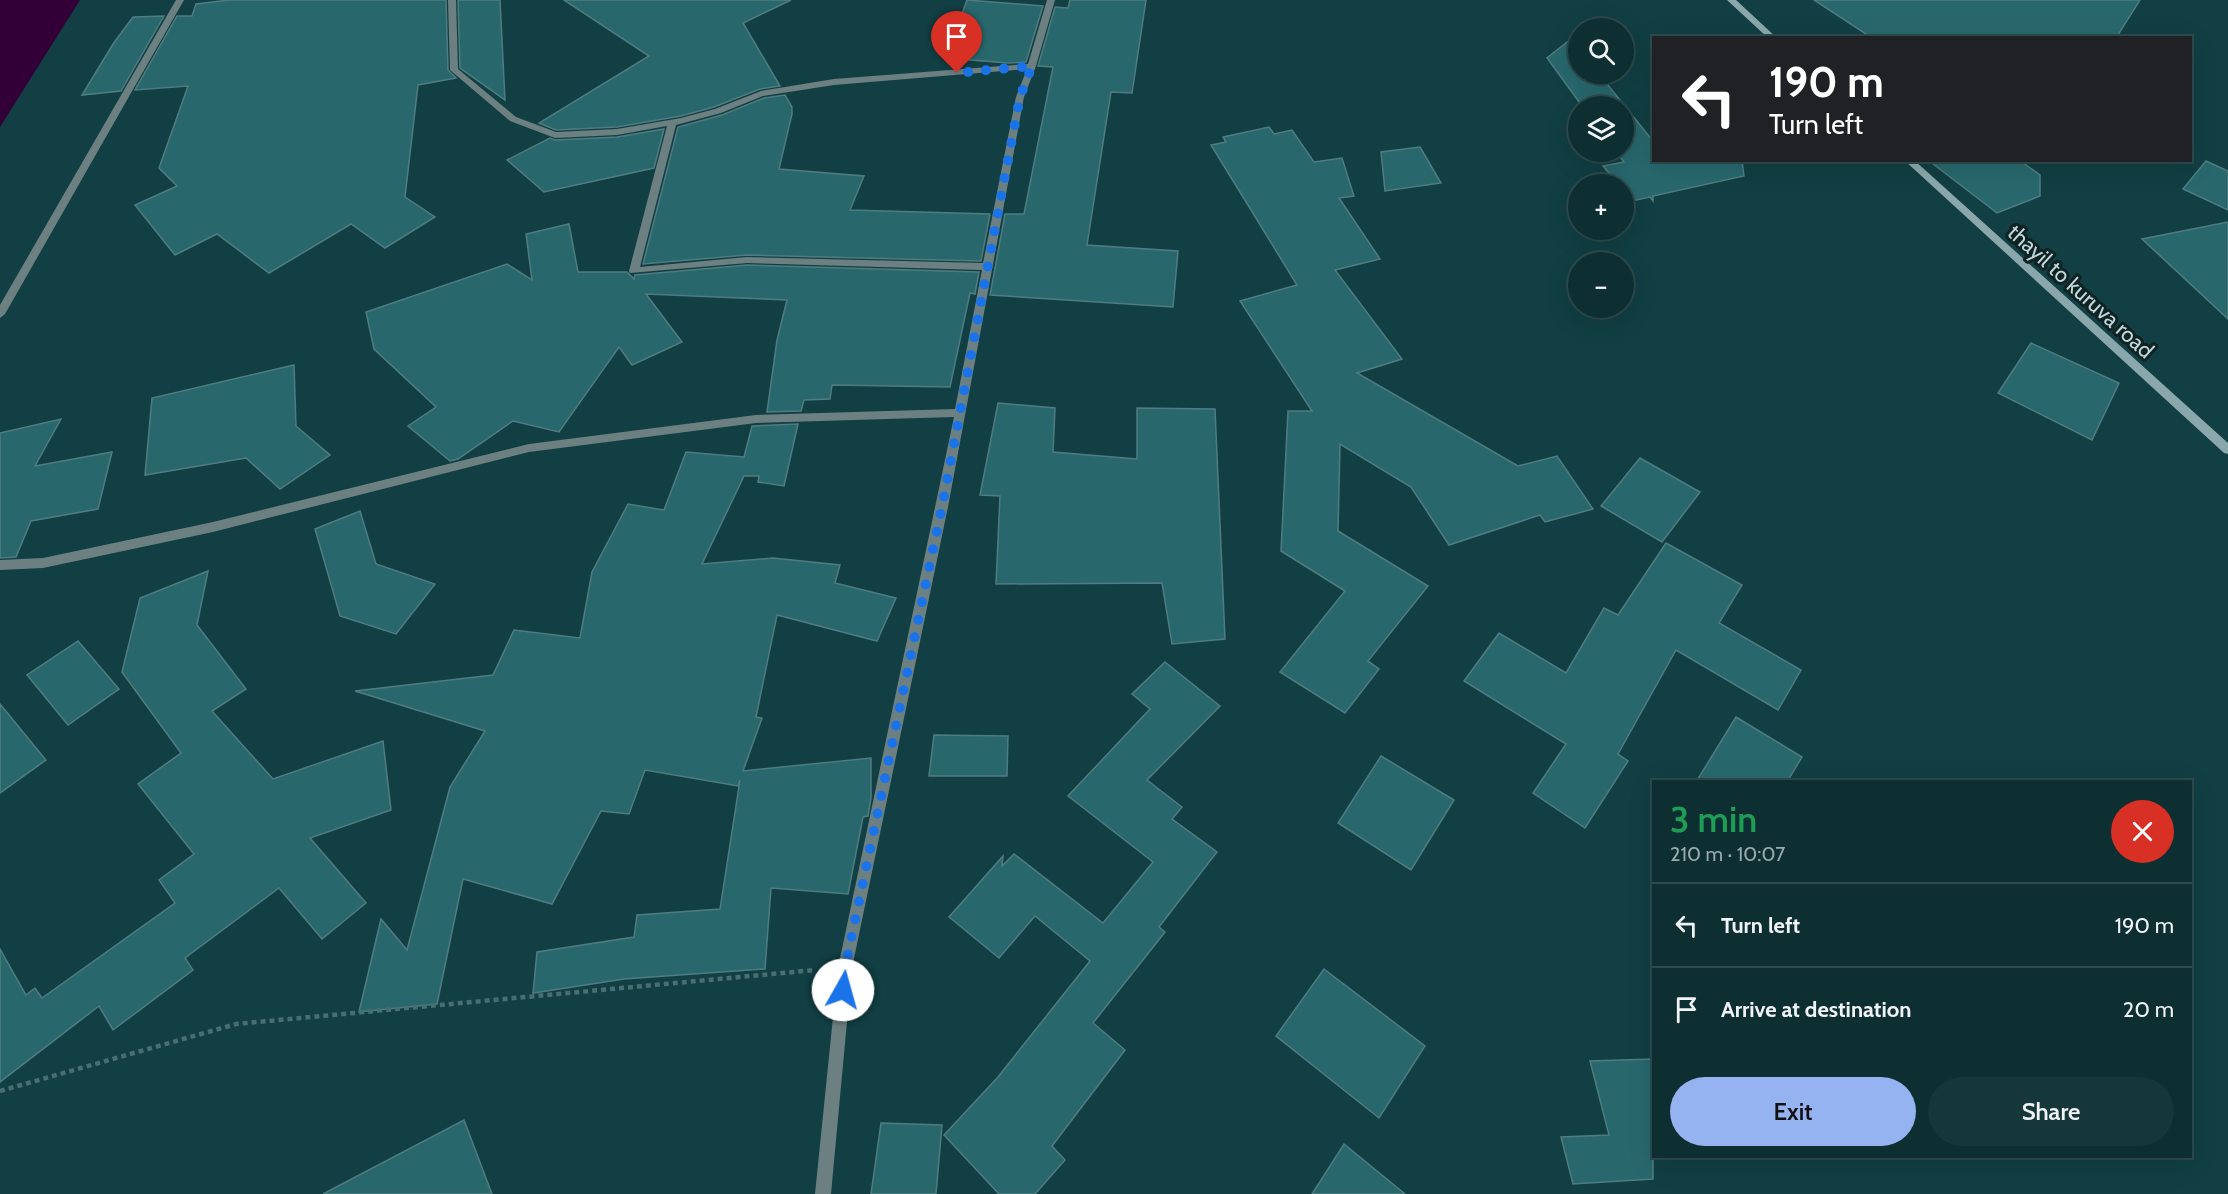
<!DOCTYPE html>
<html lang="en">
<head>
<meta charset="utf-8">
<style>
  :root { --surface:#0d2f32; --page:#16373a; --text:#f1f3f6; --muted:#9aa9ac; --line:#2d4a4d; --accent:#95b2f1 }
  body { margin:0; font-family:Cabin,sans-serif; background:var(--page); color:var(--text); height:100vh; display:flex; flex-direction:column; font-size:22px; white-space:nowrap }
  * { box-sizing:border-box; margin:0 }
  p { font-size:20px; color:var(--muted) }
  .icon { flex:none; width:33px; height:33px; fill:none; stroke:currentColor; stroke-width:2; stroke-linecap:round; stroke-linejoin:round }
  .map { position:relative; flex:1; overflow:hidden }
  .panel { position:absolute; left:1652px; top:780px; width:540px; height:378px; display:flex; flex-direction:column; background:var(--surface); border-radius:0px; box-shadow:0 6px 24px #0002,0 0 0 2px var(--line) }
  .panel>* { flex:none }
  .banner { position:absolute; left:1652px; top:36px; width:540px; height:126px; border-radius:0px; box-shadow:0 6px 24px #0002,0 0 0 2px var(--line); background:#202124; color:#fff; overflow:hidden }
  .tools { position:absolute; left:1568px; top:18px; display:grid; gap:12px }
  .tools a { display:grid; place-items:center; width:66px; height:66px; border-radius:50%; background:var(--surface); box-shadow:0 6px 24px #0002,0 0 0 2px var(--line); font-size:30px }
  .pin { position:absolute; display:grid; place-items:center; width:51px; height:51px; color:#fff; margin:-62px -26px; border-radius:50% 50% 50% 0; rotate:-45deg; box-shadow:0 0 6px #0007 }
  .pin .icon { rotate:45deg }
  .me { position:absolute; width:66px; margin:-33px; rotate:7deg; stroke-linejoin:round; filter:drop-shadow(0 0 4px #0008) }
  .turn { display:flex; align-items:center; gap:21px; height:126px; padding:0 18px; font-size:27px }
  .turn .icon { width:78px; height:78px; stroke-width:2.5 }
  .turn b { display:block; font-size:42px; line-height:51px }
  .round { display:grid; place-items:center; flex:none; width:63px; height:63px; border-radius:32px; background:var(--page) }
  .summary { display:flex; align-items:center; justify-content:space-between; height:102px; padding:0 18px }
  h1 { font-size:36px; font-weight:600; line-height:45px; color:#1e9e55 }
  .primary-button { display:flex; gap:12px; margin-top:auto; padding:12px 18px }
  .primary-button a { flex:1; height:69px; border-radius:36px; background:var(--accent); color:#111; font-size:24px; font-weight:600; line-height:69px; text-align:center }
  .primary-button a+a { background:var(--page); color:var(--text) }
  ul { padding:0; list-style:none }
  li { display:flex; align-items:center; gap:18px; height:84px; padding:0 18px; border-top:2px solid var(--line) }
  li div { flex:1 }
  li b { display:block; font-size:22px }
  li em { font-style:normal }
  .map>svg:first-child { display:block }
</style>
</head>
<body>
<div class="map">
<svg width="2228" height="1194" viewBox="0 0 2228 1194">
  <rect width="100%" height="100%" fill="#113f43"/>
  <!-- water -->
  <path fill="#320037" d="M0 0H80L0 127Z"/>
  <!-- building -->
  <g fill="#28686d" stroke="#507c80" stroke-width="1.5">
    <path d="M229 0H446L448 70 456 78 418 85 405 197 435 217 385 248 351 224 269 273 217 234 175 255 135 205 177 186 159 168 188 86 135 90 177 16H192L196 4Z"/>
    <path d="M458 0H500L505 100 460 68Z"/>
    <path d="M564 0H791L743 23 780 86 760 89 714 107 681 116 617 127 556 130 539 123 649 56Z"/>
    <path d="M967 0 1043 6 1026 62 1008 63 946 58Z"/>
    <path d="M1070 0H1146L1132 93 1111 92 1087 245 1178 251 1173 307 990 295 1005 214H1024L1053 67 1038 66 1055 7 1068 8Z"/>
    <path d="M1814 0H2140L2116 38H1872Z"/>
    <path d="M164 16 121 91 82 95 113 44 133 17Z"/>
    <path d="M1571 39 1578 48V74H1599L1653 141V160H1742L1744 176 1653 196V201L1650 197 1632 201 1623 191V184H1618L1603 166 1624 162 1616 152H1623V106H1582L1547 58Z"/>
    <path d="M785 95 792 107V114L779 169 864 176 850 210 990 214 981 261 747 255 643 264 678 127 722 115 764 98Z"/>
    <path d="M1269 127 1274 134 1292 130 1314 162 1342 158 1354 196 1339 198 1380 259 1335 270 1402 359 1357 373 1518 466 1557 456 1593 509 1545 522 1540 515 1449 545 1411 487 1340 444 1338 531 1428 586 1368 661 1379 669 1345 713 1280 672 1345 591 1281 551 1288 411H1312L1240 301 1297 285 1211 145 1226 142 1223 137Z"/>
    <path d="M664 129 654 168 544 192 507 160 550 138 555 140 617 137Z"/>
    <path d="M1420 147 1441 183 1385 191 1381 152Z"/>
    <path d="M1928 160H2019L2040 175V196L1997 213Z"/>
    <path d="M2206 161 2228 171V210L2183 189Z"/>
    <path d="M2228 222V319L2142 239Z"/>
    <path d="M569 224 578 272H627L634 279 635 275 747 265 979 272 975 294 970 293 950 387 832 385 830 399 804 400 801 411 767 412 777 340 787 300 646 294 682 342 632 365 619 347 559 432 513 421 458 459 450 461 408 426 436 407 374 349 366 312 507 264 532 280 526 234Z"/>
    <path d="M2031 343 2119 383 2092 440 1998 393Z"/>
    <path d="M294 365 296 426 330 455 280 489 246 458 145 475 152 398Z"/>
    <path d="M998 403 1055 408 1053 452 1137 459V408L1215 409 1225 639 1172 644 1162 583 996 584 1000 496 980 495Z"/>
    <path d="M61 419 35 466 112 452 98 509 31 521 16 557 0 558V433Z"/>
    <path d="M798 424 784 486 758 482 759 476H744L702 564 773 558 840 565 835 583 896 598 877 641 777 615 756 717 762 718 743 771 871 758V798L868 816 863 817 848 894 771 888 765 969 624 979 533 993 537 952 634 937 637 915 720 909 740 780 738 786 645 770 629 814 601 811 552 904 463 879 437 1004 359 1012 381 919 407 950 450 787 485 731 355 691 493 675 514 630 580 638 592 572 628 504 664 510 686 452 744 457 752 426Z"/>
    <path d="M1640 458 1700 492 1662 542 1601 506Z"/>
    <path d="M360 511 376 564 435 584 396 634 340 616 315 529Z"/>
    <path d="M1666 543 1742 585 1719 623 1801 670 1778 710 1676 650 1618 754 1628 761 1585 828 1533 793 1566 744 1464 681 1499 633 1566 673 1604 608 1618 615Z"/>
    <path d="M208 571 197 625 246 689 212 711 273 779 383 741 391 810 310 838 366 903 322 939 279 888 185 958 193 970 113 1030 99 1006 0 1082V949L26 995 35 988 42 998 175 903 159 880 194 854 138 784 181 753 122 672 140 598Z"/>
    <path d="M78 641 119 689 68 725 27 675Z"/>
    <path d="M1165 662 1220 706 1147 780 1182 807 1172 819 1217 852 1159 927 1165 932 1093 1023 1125 1050 1052 1146 1065 1160 1035 1194H999L944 1135 998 1077 1090 961 1035 916 999 958 949 917 1003 856 1002 866 1014 854 1103 923 1153 862 1068 796 1150 709 1132 694Z"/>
    <path d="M0 704 46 760 0 793Z"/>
    <path d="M1736 717 1802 757 1787 782H1696Z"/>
    <path d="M934 735 1008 736 1007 776H929Z"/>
    <path d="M1381 756 1454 800 1411 870 1338 823Z"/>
    <path d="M1324 969 1425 1046 1379 1118 1276 1036Z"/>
    <path d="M1653 1059V1179L1573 1184 1561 1137 1609 1135 1590 1061Z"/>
    <path d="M464 1120 492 1194H323Z"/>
    <path d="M881 1123 942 1125 936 1194H871Z"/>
    <path d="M1344 1144 1405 1194H1312Z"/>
  </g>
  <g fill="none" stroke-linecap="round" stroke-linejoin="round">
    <!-- path -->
    <path stroke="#476e72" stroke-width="4.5" stroke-dasharray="5 4" stroke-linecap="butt" d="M0 1091 236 1024 815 970"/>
    <!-- minor -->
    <g fill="#6d8081" fill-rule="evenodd">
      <path d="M176 0H184L5 314 0 318V305Z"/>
      <path d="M448 0H456L458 69 516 117 556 132 617 129 681 118 715 109 761 91 834 79 1028 64 1047 0H1055L1036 66 1024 97 948 507 852 968 831 1194H815L838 968 954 417 756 423 529 452 213 532 43 568 0 570V560L43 558 213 522 529 444 756 415 955 409 982 270 747 263 630 273 629 271 667 126 617 135 555 138 510 121 450 70ZM1027 69 1016 97 983 263 747 257 640 267 676 125 721 113 763 96 834 85Z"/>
    </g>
    <!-- secondary -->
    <g fill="#8aa8ab" fill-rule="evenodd">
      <path d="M1727 0H1736L1777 38H1768Z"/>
      <path d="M1904 160H1914L2228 443V454L2224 453Z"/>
    </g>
  </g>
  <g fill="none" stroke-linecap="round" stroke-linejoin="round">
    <!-- route -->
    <path stroke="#1a73e8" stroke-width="10" stroke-dasharray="0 18" d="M843 990 845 968 942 507 1020 97 1032 66 957 73"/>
  </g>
  <g text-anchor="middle" stroke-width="6" stroke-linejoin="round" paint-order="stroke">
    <!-- street labels -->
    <g font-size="22" fill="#c2d9db" stroke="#102324">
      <text transform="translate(2081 291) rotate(42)" y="8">thayil to kuruva road</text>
    </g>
  </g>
</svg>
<div class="tools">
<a><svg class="icon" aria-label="search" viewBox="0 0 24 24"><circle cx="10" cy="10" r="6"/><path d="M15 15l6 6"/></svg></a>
<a><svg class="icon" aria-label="layers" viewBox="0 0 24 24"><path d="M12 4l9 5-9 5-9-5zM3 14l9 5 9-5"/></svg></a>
<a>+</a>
<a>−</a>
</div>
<div class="pin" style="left:957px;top:73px;background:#d93025"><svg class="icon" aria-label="arrive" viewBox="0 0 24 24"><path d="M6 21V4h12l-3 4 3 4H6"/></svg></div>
<svg class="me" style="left:843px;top:990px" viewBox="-20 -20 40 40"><circle r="19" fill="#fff"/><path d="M0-13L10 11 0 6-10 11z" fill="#1a73e8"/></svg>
<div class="banner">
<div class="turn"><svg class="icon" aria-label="left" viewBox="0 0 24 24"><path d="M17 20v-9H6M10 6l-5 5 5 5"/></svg><div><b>190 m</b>Turn left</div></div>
</div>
<section class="panel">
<div class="summary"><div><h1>3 min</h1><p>210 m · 10:07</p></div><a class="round" style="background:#d93025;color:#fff"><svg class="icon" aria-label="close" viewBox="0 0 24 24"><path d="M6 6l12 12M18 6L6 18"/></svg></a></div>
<ul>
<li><svg class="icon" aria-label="left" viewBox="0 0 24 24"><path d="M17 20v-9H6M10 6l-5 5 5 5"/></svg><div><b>Turn left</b></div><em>190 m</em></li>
<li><svg class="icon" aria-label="arrive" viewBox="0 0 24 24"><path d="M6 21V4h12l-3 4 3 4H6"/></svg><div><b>Arrive at destination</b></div><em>20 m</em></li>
</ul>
<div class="primary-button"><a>Exit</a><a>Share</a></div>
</section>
</div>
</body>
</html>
